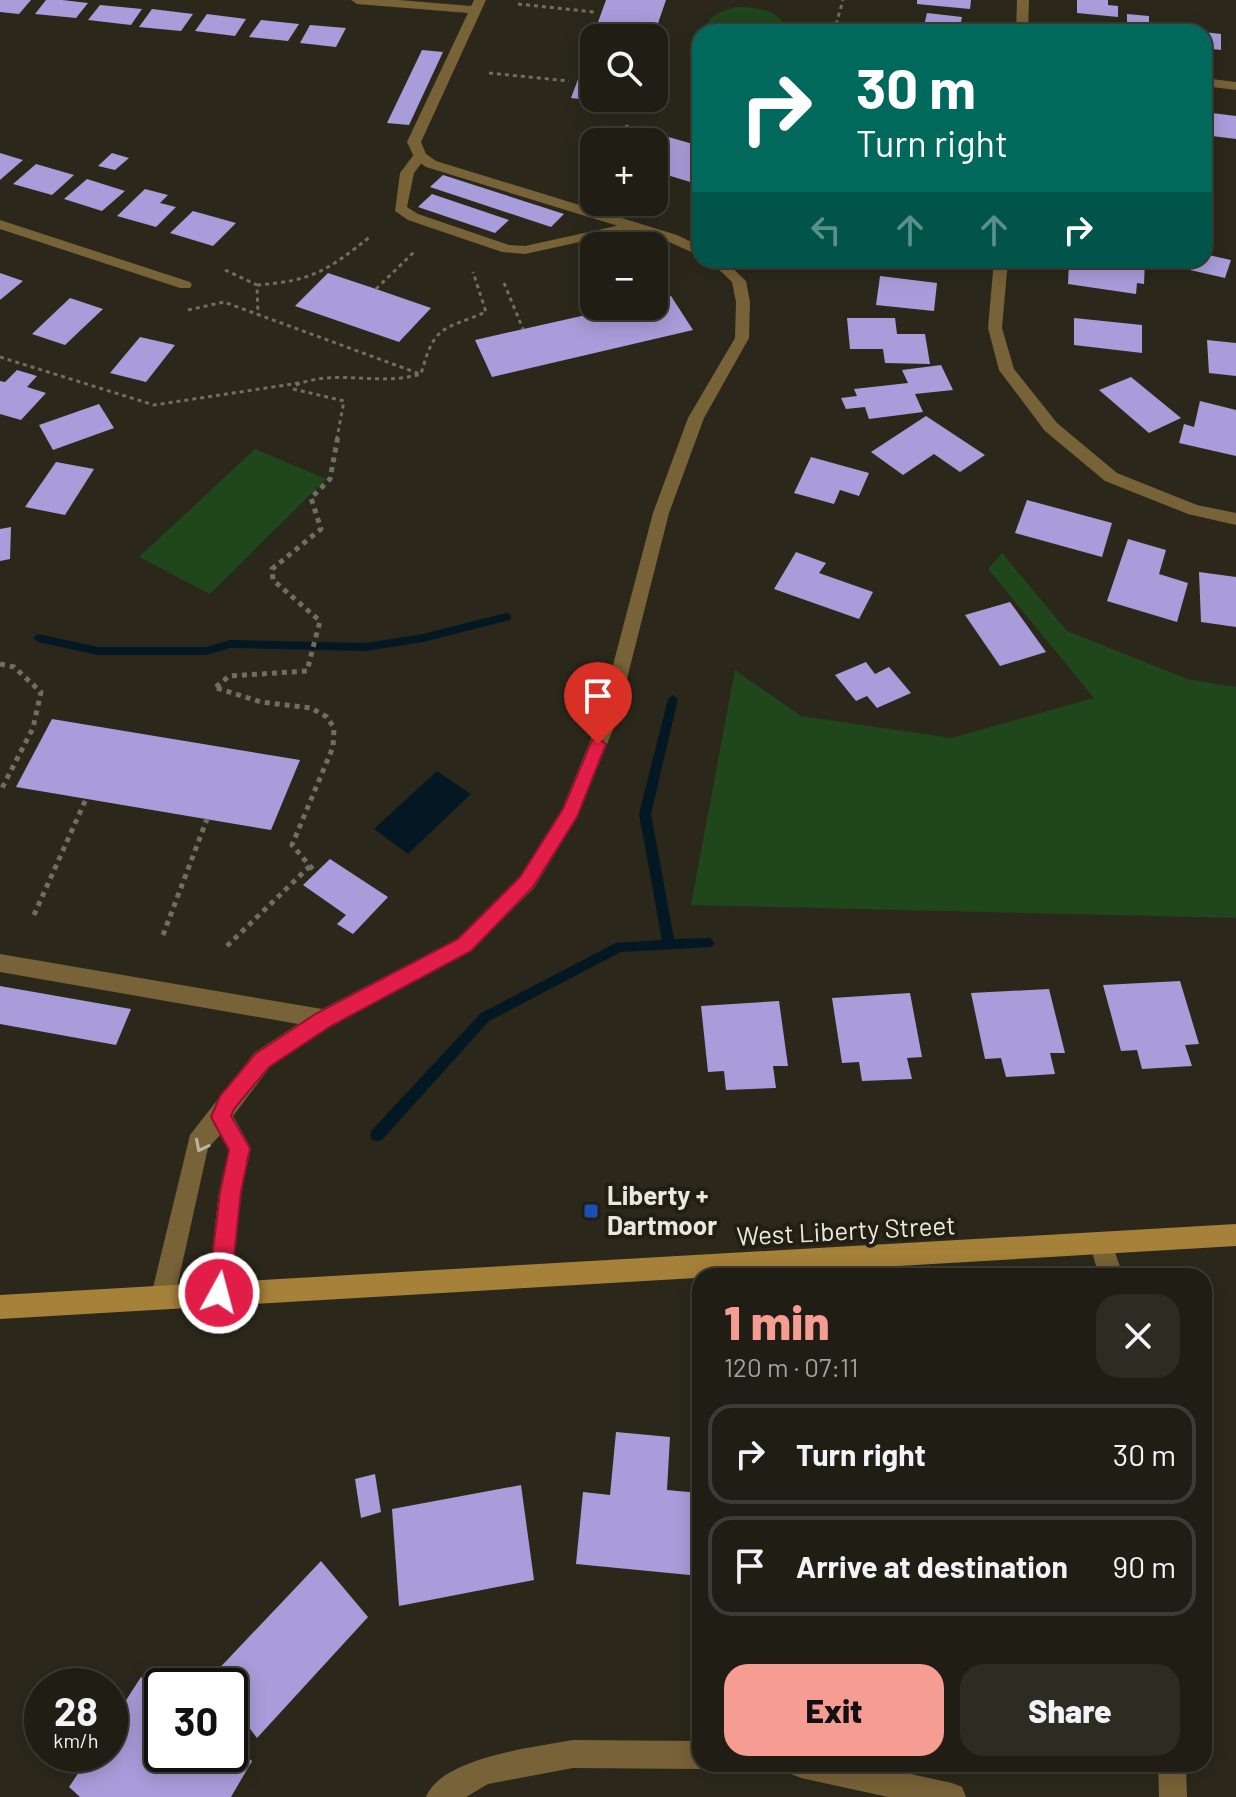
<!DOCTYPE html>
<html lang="en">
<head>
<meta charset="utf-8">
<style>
  :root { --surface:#201e14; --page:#2d2b22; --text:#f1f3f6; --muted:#a2a2a0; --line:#3d3c34; --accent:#f59c93 }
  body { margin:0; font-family:Barlow,sans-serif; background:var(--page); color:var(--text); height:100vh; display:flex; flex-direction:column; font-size:30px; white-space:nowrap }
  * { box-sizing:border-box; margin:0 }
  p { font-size:26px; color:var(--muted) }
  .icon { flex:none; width:44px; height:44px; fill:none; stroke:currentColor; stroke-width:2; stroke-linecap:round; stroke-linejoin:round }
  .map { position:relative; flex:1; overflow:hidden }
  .side { position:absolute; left:692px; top:1268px; width:520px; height:504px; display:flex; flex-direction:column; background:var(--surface); border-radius:24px; box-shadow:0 4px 20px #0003,0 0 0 2px var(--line) }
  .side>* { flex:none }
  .guide { position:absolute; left:692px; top:24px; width:520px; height:244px; border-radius:24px; box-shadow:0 4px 20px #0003,0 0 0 2px var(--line); background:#00695c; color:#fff; overflow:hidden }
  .tools { position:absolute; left:580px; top:24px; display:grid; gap:16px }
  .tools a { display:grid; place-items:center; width:88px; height:88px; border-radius:16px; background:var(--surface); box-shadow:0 4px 20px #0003,0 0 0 2px var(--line); font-size:40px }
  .speed { position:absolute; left:24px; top:1668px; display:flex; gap:16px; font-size:40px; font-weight:700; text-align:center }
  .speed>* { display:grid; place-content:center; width:104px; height:104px; border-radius:50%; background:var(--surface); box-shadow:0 4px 20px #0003,0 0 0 2px var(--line); line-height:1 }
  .speed small { font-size:20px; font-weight:400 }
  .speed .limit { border:4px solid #111; border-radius:12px; background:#fff; color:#111 }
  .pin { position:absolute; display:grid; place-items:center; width:68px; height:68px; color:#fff; margin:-82px -34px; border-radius:50% 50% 50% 0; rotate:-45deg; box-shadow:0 0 8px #0007 }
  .pin .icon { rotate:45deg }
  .me { position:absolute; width:88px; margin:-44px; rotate:7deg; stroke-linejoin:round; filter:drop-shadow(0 0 6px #0008) }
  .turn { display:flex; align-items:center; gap:28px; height:168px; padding:0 32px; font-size:36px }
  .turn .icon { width:104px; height:104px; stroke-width:2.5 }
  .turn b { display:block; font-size:56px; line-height:68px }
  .lanes { display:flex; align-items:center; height:76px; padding:0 32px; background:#0003; justify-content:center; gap:40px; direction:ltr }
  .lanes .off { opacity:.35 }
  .round { display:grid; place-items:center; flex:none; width:84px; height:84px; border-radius:24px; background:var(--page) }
  .overview { display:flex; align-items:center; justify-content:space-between; height:136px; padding:0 32px }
  h1 { font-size:48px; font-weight:800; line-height:60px; color:var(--accent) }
  .action { display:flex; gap:16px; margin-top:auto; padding:16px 32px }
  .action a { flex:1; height:92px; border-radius:24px; background:var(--accent); color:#111; font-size:32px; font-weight:800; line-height:92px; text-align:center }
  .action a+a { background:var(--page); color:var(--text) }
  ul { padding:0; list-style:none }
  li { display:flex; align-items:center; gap:24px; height:100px; margin:0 16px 12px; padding:0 16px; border:4px solid var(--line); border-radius:24px }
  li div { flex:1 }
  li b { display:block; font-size:30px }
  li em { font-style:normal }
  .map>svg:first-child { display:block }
</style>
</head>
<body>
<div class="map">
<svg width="1236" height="1797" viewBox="0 0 1236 1797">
  <rect width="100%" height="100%" fill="#2b281b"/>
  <!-- green -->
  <g fill="#20461c">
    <path d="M736 7C757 8 774 8 786 26L779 32H705C708 14 720 12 736 7Z"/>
    <path d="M255 449 326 479 210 594 139 557Z"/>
    <path d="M1002 553 1067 631 1187 679 1236 687V918L691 905 735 670 801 716 951 738 1094 698 988 569Z"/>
  </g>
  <!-- water -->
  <path fill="#031823" d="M437 771 471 794 408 854 374 829Z"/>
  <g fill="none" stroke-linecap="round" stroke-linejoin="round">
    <!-- stream -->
    <g fill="#031823" fill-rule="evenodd">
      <path d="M506 613 510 614 511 617 510 620 423 642 366 651 230 648 206 655H98L38 642 33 638 38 634 98 647H206L230 640 366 643 423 634Z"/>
      <path d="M673 695 678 699 651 814 674 939 708 938 712 939 714 943 712 947 621 952 489 1021 382 1140 377 1141 372 1140 370 1135 372 1130 481 1013 616 943 662 940 639 814 668 699Z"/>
    </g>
  </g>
  <!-- building -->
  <g fill="#a89dda">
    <path d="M0 0H31L19 14 0 12Z"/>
    <path d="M46 0H62L88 3 76 18 35 14Z"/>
    <path d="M606 0H666L653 38 594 33Z"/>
    <path d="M917 0H971L970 9 917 4Z"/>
    <path d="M1077 0H1108V5L1118 6V17L1077 13Z"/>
    <path d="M100 5 142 9 131 25 88 20Z"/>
    <path d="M152 9 193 14 181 31 139 27Z"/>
    <path d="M927 13 962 17 959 32 923 30Z"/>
    <path d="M207 14 246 19 235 36 195 31Z"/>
    <path d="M1127 14 1149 16V27L1127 24Z"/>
    <path d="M261 20 299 24 288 41 249 37Z"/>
    <path d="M1079 22 1114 26V32H1079Z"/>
    <path d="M310 25 346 28 336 47 300 43Z"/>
    <path d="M1204 32 1221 34V50L1204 48Z"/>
    <path d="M422 50 443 52 409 125 387 123Z"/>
    <path d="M586 58 594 59V98H635L633 105 571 98Z"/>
    <path d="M1204 112 1236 116V139L1204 135Z"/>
    <path d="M626 125 700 146V185L654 171V142H611Z"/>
    <path d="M0 153 23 160 0 180Z"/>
    <path d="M112 153 129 158 115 170 98 166Z"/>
    <path d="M36 164 74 175 52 195 13 184Z"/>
    <path d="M443 175 564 214 551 227 430 187Z"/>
    <path d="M87 179 125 191 102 211 64 199Z"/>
    <path d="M145 189 168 195 160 203 176 207 156 227 117 216Z"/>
    <path d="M432 194 509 220 495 233 418 207Z"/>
    <path d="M193 211 236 223 213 246 170 233Z"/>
    <path d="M1204 254 1231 260 1225 278 1190 270 1193 260H1204Z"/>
    <path d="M1092 260H1145L1144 284 1137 283 1136 294 1068 284 1069 262 1092 265Z"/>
    <path d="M0 273 23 281 0 300Z"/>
    <path d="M328 273 376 289 431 308 399 342 295 306Z"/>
    <path d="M880 276 937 283 934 311 876 305Z"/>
    <path d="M671 296 693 330 492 377 475 340 626 306H654V299Z"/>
    <path d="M70 298 103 309 65 345 32 334Z"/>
    <path d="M847 318H895L897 334H925L930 364 885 363 883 349H850Z"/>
    <path d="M1074 318 1142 325V353L1074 345Z"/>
    <path d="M140 337 175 345 146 382 110 373Z"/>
    <path d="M1207 340 1236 343V376L1209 373Z"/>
    <path d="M941 365 953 390 915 394 923 412 869 419 865 407 846 409 841 398 857 396 854 389 908 383 902 370Z"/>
    <path d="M17 370 37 376 27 387 46 393 21 420 0 414V381L5 382Z"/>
    <path d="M1131 377 1181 418 1149 433 1099 390Z"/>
    <path d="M1200 401 1236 410V456L1179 443 1184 424 1194 427Z"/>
    <path d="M99 404 114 428 53 450 39 425Z"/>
    <path d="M926 416 985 455 960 472 934 454 903 475 871 452Z"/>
    <path d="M811 457 869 473 859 496 840 490 834 504 794 493Z"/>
    <path d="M56 462 94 469 65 515 25 507Z"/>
    <path d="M1027 500 1112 523 1102 557 1015 533Z"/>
    <path d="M11 527 10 559 0 561V529Z"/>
    <path d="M1128 539 1166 550 1159 574 1188 583 1177 622 1107 601Z"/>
    <path d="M796 552 826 563 819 573 873 592 859 619 774 589Z"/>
    <path d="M1199 572 1236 577V627L1201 622Z"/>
    <path d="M1010 602 1046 652 1000 666 965 615Z"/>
    <path d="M866 662 875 674 889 667 911 693 877 708 867 696 856 701 835 675Z"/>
    <path d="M52 719 300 760 271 830 16 787Z"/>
    <path d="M330 859 388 897 353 934 337 924 346 915 303 885Z"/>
    <path d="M1180 981 1199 1044 1185 1045 1192 1066 1142 1069 1137 1050 1121 1051 1103 985Z"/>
    <path d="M0 986 131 1009 116 1045 0 1024Z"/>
    <path d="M1049 989 1065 1053H1050L1055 1074 1006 1077 1001 1058 985 1059 971 993Z"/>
    <path d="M910 993 922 1057 907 1058 912 1079 862 1081 859 1062 842 1063 832 998Z"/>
    <path d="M779 1001 788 1066H773L776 1088 726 1090 724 1071 708 1072 701 1006Z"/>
    <path d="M616 1432 670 1437 667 1490 700 1493V1576L576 1564 583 1492 610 1495Z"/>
    <path d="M375 1474 381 1512 361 1518 355 1479Z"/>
    <path d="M521 1485 534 1580 399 1606 392 1509Z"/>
    <path d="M321 1561 368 1617 257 1738 230 1702V1686H218L211 1677Z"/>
    <path d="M141 1677 162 1693V1754H230V1744L252 1761 231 1797H80L69 1787 91 1754H110V1725Z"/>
  </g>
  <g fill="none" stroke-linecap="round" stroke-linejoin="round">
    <!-- path-far1 -->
    <g stroke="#706d62" stroke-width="3" stroke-dasharray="4 4" stroke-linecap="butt">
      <path d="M518 4 594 12"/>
      <path d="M834 32 843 0"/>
      <path d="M489 73 569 81"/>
      <path d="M225 270 257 285 258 315"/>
      <path d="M504 283 523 329"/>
      <path d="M257 285C313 281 328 270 371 236"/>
      <path d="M376 289 415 251"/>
      <path d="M188 310 224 302 420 374"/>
      <path d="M0 357 154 405 299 383"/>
      <path d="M296 385C337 368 379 387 421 374 435 324 441 331 486 312L473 272"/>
      <path d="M293 389 344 401 337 438"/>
    </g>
    <!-- path -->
    <g stroke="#706d62" stroke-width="5" stroke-dasharray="5 5" stroke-linecap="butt">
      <path d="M0 664 14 667 41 692 33 728 0 792"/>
      <path d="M216 687 229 676 307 671 320 621 273 580 272 569 321 529 311 498 330 479 338 436"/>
      <path d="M217 688 261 702 311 708 327 717 334 728 333 747 292 845 316 873"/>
      <path d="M34 915 86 799"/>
      <path d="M163 935 207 819"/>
      <path d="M227 946 310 866"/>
    </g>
    <!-- service -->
    <path fill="#786237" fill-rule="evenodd" d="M415 153 427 156 414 173 407 207 418 214 509 245 525 246 634 222 641 226 634 230 525 254 502 252 408 220 395 211 400 173Z"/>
    <!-- minor -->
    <g fill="#786237" fill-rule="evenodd">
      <path d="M351 0H399L471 6 474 0H486L421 142 426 154 436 161 677 235 700 246V256L667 241 426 167 415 159 407 142 468 13 357 4Z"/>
      <path d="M1017 0H1029L1028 32H1016Z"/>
      <path d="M1204 78 1236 82V90L1204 86Z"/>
      <path d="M0 220 190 282 192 285 190 288H180L0 229Z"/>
      <path d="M709 260H724L746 281 750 302 749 338 704 418 669 513 616 722 577 818 534 888 471 951 331 1026 270 1067 233 1116 251 1148 241 1192 227 1301 219 1305 211 1301 207 1293 219 1192 229 1150 220 1135 208 1148 175 1296 171 1304 163 1308 155 1304 151 1296 190 1135 254 1053 298 1024 0 972V954L322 1009 457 939 520 876 562 809 598 722 653 513 688 418 735 338 736 302 732 282Z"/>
      <path d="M994 260H1008L1002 328 1014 369 1057 423 1117 473 1197 505 1236 513V525L1188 514 1105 481 1045 431 999 370 988 328Z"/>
      <path d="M1102 1233 1110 1237 1123 1276H1099L1090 1245 1094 1237Z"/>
      <path d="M573 1740 700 1741V1764H710L700 1769 573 1768 488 1784 466 1797H426C442 1757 535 1747 573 1740Z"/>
      <path d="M787 1764H865L952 1783 962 1787 966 1797H888L801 1778 791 1774Z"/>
      <path d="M1158 1764H1186L1187 1797H1159Z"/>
    </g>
    <!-- secondary -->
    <path fill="#a68139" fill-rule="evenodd" d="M1236 1224V1246L0 1319V1295Z"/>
  </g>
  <!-- one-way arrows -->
  <defs><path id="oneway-chevron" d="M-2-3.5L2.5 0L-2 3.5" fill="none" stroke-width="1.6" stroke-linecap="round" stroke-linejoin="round" transform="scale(2)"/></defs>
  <use stroke="#bcb39c" href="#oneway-chevron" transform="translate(201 1146) rotate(117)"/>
  <!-- route -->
  <path fill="#e11d48" stroke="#92132f" stroke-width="2" d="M598 738 606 744 577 817 533 887 471 951 331 1026 269 1067 234 1109 231 1116 250 1148 241 1192 230 1293 226 1301 219 1304 211 1301 208 1293 220 1192 229 1150 211 1117 220 1096 255 1054 317 1013 458 939 520 877 563 809 592 740Z"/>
  <!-- markers -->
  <rect fill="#1a4fb4" stroke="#221f12" stroke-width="3" x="583" y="1203" width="16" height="16" rx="4"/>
  <g text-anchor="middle" stroke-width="8" stroke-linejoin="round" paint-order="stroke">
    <!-- poi labels -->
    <g font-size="26" font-weight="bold" fill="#eae9e0" stroke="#221f12" text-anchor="start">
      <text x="607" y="1205">Liberty +<tspan x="607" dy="30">Dartmoor</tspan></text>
    </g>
    <!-- street labels -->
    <g font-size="26" fill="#eae9e0" stroke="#221f12">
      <text transform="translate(846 1231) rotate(-3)" y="9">West Liberty Street</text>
    </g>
  </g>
</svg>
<div class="tools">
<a><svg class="icon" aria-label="search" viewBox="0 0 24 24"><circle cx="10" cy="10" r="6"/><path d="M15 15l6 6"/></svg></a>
<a>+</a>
<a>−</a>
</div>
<div class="speed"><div>28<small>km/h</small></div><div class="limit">30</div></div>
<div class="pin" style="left:598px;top:744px;background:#d93025"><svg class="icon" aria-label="arrive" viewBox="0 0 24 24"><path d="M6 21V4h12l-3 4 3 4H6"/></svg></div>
<svg class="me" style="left:219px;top:1293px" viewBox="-20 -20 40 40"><circle r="17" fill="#e11d48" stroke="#fff" stroke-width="3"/><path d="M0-11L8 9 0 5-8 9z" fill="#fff"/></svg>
<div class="guide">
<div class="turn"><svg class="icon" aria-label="right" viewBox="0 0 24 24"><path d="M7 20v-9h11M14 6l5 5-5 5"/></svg><div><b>30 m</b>Turn right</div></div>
<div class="lanes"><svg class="icon off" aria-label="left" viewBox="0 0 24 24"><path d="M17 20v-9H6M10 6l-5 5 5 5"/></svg><svg class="icon off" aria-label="ahead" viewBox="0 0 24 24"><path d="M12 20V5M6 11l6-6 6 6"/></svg><svg class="icon off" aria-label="ahead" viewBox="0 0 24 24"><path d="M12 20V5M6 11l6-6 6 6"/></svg><svg class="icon" aria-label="right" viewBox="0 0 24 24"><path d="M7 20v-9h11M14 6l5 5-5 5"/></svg></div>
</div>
<section class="side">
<div class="overview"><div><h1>1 min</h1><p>120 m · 07:11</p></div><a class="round"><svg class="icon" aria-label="close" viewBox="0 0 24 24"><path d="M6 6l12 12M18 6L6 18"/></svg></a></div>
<ul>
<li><svg class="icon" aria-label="right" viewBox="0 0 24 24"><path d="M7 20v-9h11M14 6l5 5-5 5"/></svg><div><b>Turn right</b></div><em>30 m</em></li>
<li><svg class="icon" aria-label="arrive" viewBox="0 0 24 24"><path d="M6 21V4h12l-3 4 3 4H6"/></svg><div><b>Arrive at destination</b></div><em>90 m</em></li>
</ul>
<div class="action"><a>Exit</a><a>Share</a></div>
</section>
</div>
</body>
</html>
